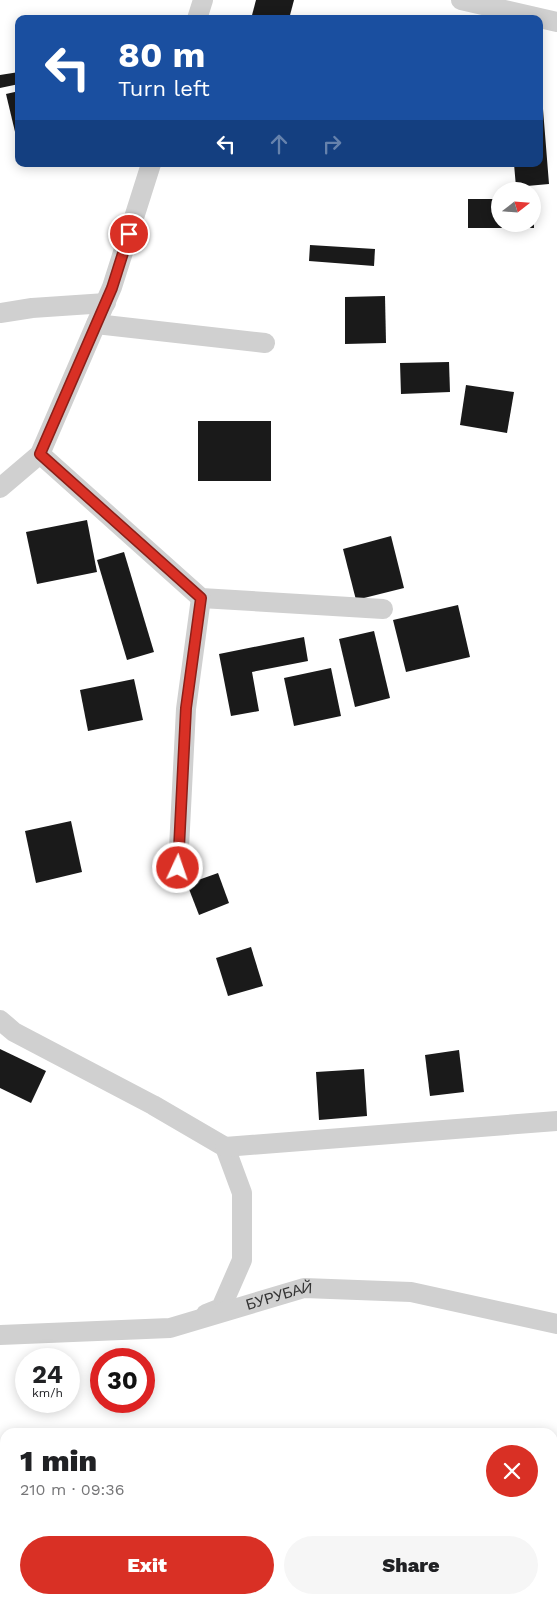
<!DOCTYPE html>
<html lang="en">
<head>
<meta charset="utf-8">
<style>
  :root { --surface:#fff; --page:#f6f6f6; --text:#202124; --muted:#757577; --accent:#d93025 }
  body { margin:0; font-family:"Work Sans",sans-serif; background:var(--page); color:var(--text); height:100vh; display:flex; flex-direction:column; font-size:19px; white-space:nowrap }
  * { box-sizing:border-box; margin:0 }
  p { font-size:16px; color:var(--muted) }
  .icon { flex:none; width:28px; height:28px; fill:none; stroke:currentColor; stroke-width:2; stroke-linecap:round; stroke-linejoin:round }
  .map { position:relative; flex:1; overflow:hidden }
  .details { position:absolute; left:0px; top:1428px; width:558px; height:176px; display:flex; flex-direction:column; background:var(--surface); border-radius:15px 15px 0 0; box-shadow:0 2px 12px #0003 }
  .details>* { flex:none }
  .top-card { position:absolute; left:15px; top:15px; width:528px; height:152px; border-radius:10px; box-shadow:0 2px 12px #0003; background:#1a4fa0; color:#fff; overflow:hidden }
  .needle { width:32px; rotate:73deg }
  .tools { position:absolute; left:491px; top:182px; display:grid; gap:10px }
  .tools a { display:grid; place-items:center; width:50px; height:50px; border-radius:50%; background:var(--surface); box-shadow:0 2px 12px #0003; font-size:25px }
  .speed { position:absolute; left:15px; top:1348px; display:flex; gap:10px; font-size:25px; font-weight:700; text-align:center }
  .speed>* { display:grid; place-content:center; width:65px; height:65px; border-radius:50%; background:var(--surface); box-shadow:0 2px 12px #0003; line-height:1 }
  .speed small { font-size:12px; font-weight:400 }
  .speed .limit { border:8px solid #d22; background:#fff; color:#111 }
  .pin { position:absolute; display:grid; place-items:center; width:42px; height:42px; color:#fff; margin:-21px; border:2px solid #fff; border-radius:50%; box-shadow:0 1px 5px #0007 }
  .me { position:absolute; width:55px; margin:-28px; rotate:3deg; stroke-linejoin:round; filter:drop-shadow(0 0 4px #0008) }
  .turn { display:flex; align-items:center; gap:18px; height:105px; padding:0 20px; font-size:22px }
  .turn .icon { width:65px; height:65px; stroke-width:2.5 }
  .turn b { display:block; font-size:35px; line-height:42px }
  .lanes { display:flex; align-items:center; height:48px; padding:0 20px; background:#0003; justify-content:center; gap:25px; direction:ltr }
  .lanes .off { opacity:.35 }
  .round { display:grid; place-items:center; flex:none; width:52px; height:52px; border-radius:26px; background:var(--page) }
  .summary { display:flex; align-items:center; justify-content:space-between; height:85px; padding:0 20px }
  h1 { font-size:30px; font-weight:800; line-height:38px }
  .cta { display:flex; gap:10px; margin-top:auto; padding:10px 20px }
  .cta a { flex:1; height:58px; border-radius:30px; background:var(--accent); color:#fff; font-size:20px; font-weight:800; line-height:58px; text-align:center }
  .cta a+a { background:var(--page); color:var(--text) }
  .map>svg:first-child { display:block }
</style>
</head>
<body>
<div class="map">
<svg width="557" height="1603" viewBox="0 0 557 1603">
  <rect width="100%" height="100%" fill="#fff"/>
  <!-- building -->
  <g fill="#1a1a1a">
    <path d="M256 0H294L289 19H251Z"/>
    <path d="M19 72V84L0 88V75Z"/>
    <path d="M19 91V136H16L6 94Z"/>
    <path d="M539 109H543L549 184 516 187 514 164H539Z"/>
    <path d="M468 199H500V224H534V228H468Z"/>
    <path d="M310 245 375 249 374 266 309 261Z"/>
    <path d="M385 296 386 343 345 344V297Z"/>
    <path d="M449 362 450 392 401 394 400 363Z"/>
    <path d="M466 385 514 392 507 433 460 425Z"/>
    <rect x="198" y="421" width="73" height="60"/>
    <path d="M87 520 97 572 37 584 26 532Z"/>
    <path d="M391 536 404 588 356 600 343 549Z"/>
    <path d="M124 552 154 652 127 660 97 560Z"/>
    <path d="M458 605 470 657 406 672 393 620Z"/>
    <path d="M374 631 390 698 355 707 339 639Z"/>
    <path d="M304 637 308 661 252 672 259 711 231 716 219 654Z"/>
    <path d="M331 668 341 716 294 726 284 678Z"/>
    <path d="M134 679 143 720 88 731 80 690Z"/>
    <path d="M71 821 82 872 36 883 25 831Z"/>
    <path d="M218 873 229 903 199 915 187 884Z"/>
    <path d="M251 947 263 986 228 996 216 958Z"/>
    <path d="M0 1049 46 1071 31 1103 0 1088Z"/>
    <path d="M459 1050 464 1092 430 1096 425 1055Z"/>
    <path d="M364 1069 367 1116 319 1120 316 1072Z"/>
  </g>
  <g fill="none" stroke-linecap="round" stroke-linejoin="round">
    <!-- minor -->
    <g stroke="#d0d0d0" stroke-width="20">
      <path d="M461 0 557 22"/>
      <path d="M197 19 203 0"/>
      <path d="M0 313 32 308 106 303"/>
      <path d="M96 324 265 343"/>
      <path d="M40 454 201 598 383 609"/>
      <path d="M0 488 40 454 112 287 151 164"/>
      <path d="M178 868 186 709 201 598"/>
      <path d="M0 1020 14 1032 153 1105 225 1147 242 1193V1260L221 1308 206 1314"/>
      <path d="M225 1147 557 1121"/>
      <path id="s1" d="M0 1335 170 1328 304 1288 411 1292 557 1324"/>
    </g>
  </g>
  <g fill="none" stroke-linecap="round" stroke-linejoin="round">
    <defs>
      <path id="route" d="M129 234 112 288 40 454 201 598 186 708 178 868"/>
    </defs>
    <!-- route casing -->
    <use href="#route" stroke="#8d1f18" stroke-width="12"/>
    <!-- route -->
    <use href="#route" stroke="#d93025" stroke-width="9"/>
  </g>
  <g text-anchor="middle" stroke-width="5" stroke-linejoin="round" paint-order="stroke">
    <!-- street labels -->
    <g font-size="15" fill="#333" stroke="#fff">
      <text dy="5" stroke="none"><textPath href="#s1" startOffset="284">БУРУБАЙ</textPath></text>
    </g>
  </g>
</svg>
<div class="tools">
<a><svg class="needle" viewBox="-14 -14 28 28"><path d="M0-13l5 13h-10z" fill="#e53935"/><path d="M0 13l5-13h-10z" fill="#757577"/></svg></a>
</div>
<div class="speed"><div>24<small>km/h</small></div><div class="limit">30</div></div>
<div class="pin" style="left:129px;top:234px;background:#d93025"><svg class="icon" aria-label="arrive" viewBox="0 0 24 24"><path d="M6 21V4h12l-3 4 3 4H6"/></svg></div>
<svg class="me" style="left:178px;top:868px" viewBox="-20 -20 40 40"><circle r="17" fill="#d93025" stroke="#fff" stroke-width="3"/><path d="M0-11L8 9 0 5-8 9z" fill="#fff"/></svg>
<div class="top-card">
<div class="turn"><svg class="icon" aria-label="left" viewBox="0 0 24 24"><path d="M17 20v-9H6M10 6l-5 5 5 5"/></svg><div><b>80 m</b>Turn left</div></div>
<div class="lanes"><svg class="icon" aria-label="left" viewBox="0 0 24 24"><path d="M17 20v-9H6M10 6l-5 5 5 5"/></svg><svg class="icon off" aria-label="ahead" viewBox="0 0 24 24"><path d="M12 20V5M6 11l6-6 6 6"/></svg><svg class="icon off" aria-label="right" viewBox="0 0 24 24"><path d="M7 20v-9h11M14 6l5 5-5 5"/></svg></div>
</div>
<section class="details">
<div class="summary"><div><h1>1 min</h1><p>210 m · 09:36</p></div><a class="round" style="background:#d93025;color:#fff"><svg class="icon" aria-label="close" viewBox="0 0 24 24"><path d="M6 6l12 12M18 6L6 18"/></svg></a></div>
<div class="cta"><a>Exit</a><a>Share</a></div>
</section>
</div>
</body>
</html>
